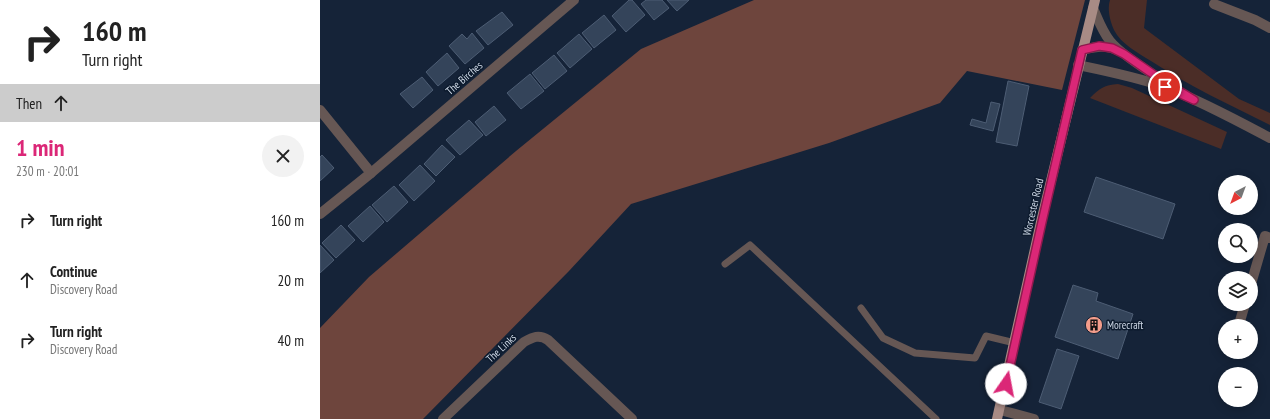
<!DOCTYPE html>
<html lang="en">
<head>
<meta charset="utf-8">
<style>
  :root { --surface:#fff; --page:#f2f2f2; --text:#222; --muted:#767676; --accent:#db2777 }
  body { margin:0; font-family:"PT Sans Narrow",sans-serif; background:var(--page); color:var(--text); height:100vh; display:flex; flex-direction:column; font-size:15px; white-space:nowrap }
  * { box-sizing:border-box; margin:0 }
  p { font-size:13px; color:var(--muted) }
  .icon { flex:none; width:22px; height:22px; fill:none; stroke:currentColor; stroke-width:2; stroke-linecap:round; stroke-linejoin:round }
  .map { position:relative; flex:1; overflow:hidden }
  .panel { display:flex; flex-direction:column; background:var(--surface); width:320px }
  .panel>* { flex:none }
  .hud { background:#fff; color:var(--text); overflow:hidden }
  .needle { width:26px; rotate:221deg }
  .fabs { position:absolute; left:898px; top:175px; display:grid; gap:8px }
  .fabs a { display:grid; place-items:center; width:40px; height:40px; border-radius:50%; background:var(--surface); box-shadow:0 2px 10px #0003; font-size:20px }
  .pin { position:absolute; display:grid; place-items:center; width:34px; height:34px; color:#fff; margin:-17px; border:2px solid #fff; border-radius:50%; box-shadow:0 1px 4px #0007 }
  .me { position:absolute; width:44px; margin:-22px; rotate:12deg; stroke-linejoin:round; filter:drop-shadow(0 0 3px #0008) }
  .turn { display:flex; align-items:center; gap:14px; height:84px; padding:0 16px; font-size:18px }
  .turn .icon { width:52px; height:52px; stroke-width:2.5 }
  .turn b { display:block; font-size:28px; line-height:34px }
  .then { display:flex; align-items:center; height:38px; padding:0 16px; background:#0003; gap:8px; font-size:15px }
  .round { display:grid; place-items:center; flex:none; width:42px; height:42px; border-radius:21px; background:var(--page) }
  .headline { display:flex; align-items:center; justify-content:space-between; height:68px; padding:0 16px }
  h1 { font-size:24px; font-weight:700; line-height:30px; color:var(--accent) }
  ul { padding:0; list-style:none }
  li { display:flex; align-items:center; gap:12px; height:60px; padding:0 16px }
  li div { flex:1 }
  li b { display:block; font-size:15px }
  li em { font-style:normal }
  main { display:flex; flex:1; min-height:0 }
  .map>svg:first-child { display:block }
</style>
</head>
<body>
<main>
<section class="panel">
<div class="hud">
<div class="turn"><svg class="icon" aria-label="right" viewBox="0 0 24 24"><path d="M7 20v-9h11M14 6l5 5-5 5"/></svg><div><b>160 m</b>Turn right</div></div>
<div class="then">Then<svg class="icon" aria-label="ahead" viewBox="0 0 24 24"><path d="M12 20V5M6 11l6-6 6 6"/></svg></div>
</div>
<div class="headline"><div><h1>1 min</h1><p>230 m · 20:01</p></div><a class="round"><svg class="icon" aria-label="close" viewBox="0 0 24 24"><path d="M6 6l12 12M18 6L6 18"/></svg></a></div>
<ul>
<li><svg class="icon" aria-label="right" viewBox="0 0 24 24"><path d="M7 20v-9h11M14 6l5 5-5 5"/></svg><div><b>Turn right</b></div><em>160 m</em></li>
<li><svg class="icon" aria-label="ahead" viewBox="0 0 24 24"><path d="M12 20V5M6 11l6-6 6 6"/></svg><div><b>Continue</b><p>Discovery Road</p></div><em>20 m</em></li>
<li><svg class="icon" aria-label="right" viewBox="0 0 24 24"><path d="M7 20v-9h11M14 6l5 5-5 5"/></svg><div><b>Turn right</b><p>Discovery Road</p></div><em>40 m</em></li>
</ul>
</section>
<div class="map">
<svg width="950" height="419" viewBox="0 0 950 419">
  <rect width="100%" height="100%" fill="#152338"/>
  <!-- green -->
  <g fill="#4b2d27">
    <path d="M790 0H827L824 28 919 99 950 113V125C910 105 869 86 831 61 818 53 801 44 794 30 790 21 787 9 790 0Z"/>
    <path d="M798 84 812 88 907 132 901 149 770 98C780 88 784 85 798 84Z"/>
  </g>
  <!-- forest -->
  <path fill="#6e453d" d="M434 0H765L742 90 647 71 620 103 509 143 311 204 249 271 103 419H0V328L49 277 196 151 321 49Z"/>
  <!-- building -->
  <g fill="#34445a" stroke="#4d5d74">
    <path d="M309 0H312L325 15 306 32 292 16Z"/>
    <path d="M326 0H342L349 8 334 20 321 4Z"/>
    <path d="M347 0H369L357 11Z"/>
    <path d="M182 12 193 25 168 45 156 31Z"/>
    <path d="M284 15 296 30 274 48 262 33Z"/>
    <path d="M152 33 164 48 145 64 129 46 142 34 147 39Z"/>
    <path d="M259 34 272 49 250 68 237 53Z"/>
    <path d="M127 53 139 68 118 86 106 72Z"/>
    <path d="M234 55 247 71 225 89 212 73Z"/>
    <path d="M210 74 224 91 201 109 187 93Z"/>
    <path d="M102 77 113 90 93 108 80 94Z"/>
    <path d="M688 81 709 86 697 146 676 142Z"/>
    <path d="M671 102 680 104 673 131 650 125 652 119 666 123Z"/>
    <path d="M174 106 186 120 166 136 155 122Z"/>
    <path d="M149 120 163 135 140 155 126 140Z"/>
    <path d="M122 145 135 157 116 176 104 164Z"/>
    <path d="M2 155 14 168 0 181V157Z"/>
    <path d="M100 165 115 181 94 201 79 185Z"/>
    <path d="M776 177 855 204 843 239 764 212Z"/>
    <path d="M74 186 88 202 67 222 52 205Z"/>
    <path d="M50 206 64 222 43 242 28 226Z"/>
    <path d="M21 225 35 240 16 258 2 243Z"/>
    <path d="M0 245 14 260 0 273Z"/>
    <path d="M753 285 778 293 776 301 813 314 798 359 735 337Z"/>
    <path d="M737 349 759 356 741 409 719 402Z"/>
  </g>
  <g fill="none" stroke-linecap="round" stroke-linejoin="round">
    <!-- service -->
    <g stroke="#665754" stroke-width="7">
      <path d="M405 264 430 245 616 419"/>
      <path d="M541 308 563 338 595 353 655 358 666 336 695 343"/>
    </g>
    <!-- minor -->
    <g stroke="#665754" stroke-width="10">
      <path d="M894 4 935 20 950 28"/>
      <path d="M0 110 51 173"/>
      <path d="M0 214 51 173 254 0"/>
      <path d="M931 284 945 236 950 238"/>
      <path d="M920 321 925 304"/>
      <path d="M680 410 714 419"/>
      <path d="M123 419 204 342C213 337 219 334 228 340L312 419"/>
    </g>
    <!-- tertiary -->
    <g stroke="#665754" stroke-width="10">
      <path d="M773 8C778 19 782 31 790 41 801 55 834 75 850 85"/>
      <path d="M762 50C775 47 786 44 799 51"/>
      <path d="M758 65C787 71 817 77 845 87 881 101 916 120 950 138"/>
    </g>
    <!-- primary -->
    <path stroke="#a88b85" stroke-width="10" d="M677 419 721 222 775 0"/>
  </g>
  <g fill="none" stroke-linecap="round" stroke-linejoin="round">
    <defs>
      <path id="route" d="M686 384 722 222 762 50 779 46 792 48 804 54 843 81 874 100 845 87"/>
    </defs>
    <!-- route casing -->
    <use href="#route" stroke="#8e194d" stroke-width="10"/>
    <!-- route -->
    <use href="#route" stroke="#db2777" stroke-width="7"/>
  </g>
  <!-- icons -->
  <defs>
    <symbol id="building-disc" viewBox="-11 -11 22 22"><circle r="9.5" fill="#f49d8b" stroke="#0c1a2d"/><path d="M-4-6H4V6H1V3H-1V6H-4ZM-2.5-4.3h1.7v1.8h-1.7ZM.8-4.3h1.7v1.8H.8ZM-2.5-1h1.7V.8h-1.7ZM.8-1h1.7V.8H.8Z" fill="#111"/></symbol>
  </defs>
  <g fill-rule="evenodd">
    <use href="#building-disc" x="764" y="315" width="20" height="20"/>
  </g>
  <g text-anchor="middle" stroke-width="3" stroke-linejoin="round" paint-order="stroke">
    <!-- street labels -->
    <g font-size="11" fill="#ced8e6" stroke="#0c1a2d">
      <text transform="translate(144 78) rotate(-41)" y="4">The Birches</text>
      <text transform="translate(713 207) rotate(-77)" y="4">Worcester Road</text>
      <text transform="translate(181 348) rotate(-43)" y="4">The Links</text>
    </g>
    <!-- poi labels -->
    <g font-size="11" fill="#ced8e6" stroke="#0c1a2d" text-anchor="start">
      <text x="787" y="329">Morecraft</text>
    </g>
  </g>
</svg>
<div class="fabs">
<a><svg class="needle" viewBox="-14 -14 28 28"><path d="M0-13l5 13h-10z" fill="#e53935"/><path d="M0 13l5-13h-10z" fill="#767676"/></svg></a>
<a><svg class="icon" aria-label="search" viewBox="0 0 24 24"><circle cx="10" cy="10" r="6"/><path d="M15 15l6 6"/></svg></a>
<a><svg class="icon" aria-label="layers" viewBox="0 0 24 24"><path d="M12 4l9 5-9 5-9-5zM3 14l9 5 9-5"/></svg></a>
<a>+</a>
<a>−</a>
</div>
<div class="pin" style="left:845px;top:87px;background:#d93025"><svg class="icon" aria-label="arrive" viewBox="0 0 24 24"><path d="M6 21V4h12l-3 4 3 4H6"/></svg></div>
<svg class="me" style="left:686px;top:384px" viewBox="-20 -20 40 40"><circle r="19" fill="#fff"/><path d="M0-13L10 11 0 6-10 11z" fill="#db2777"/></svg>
</div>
</main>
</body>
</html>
